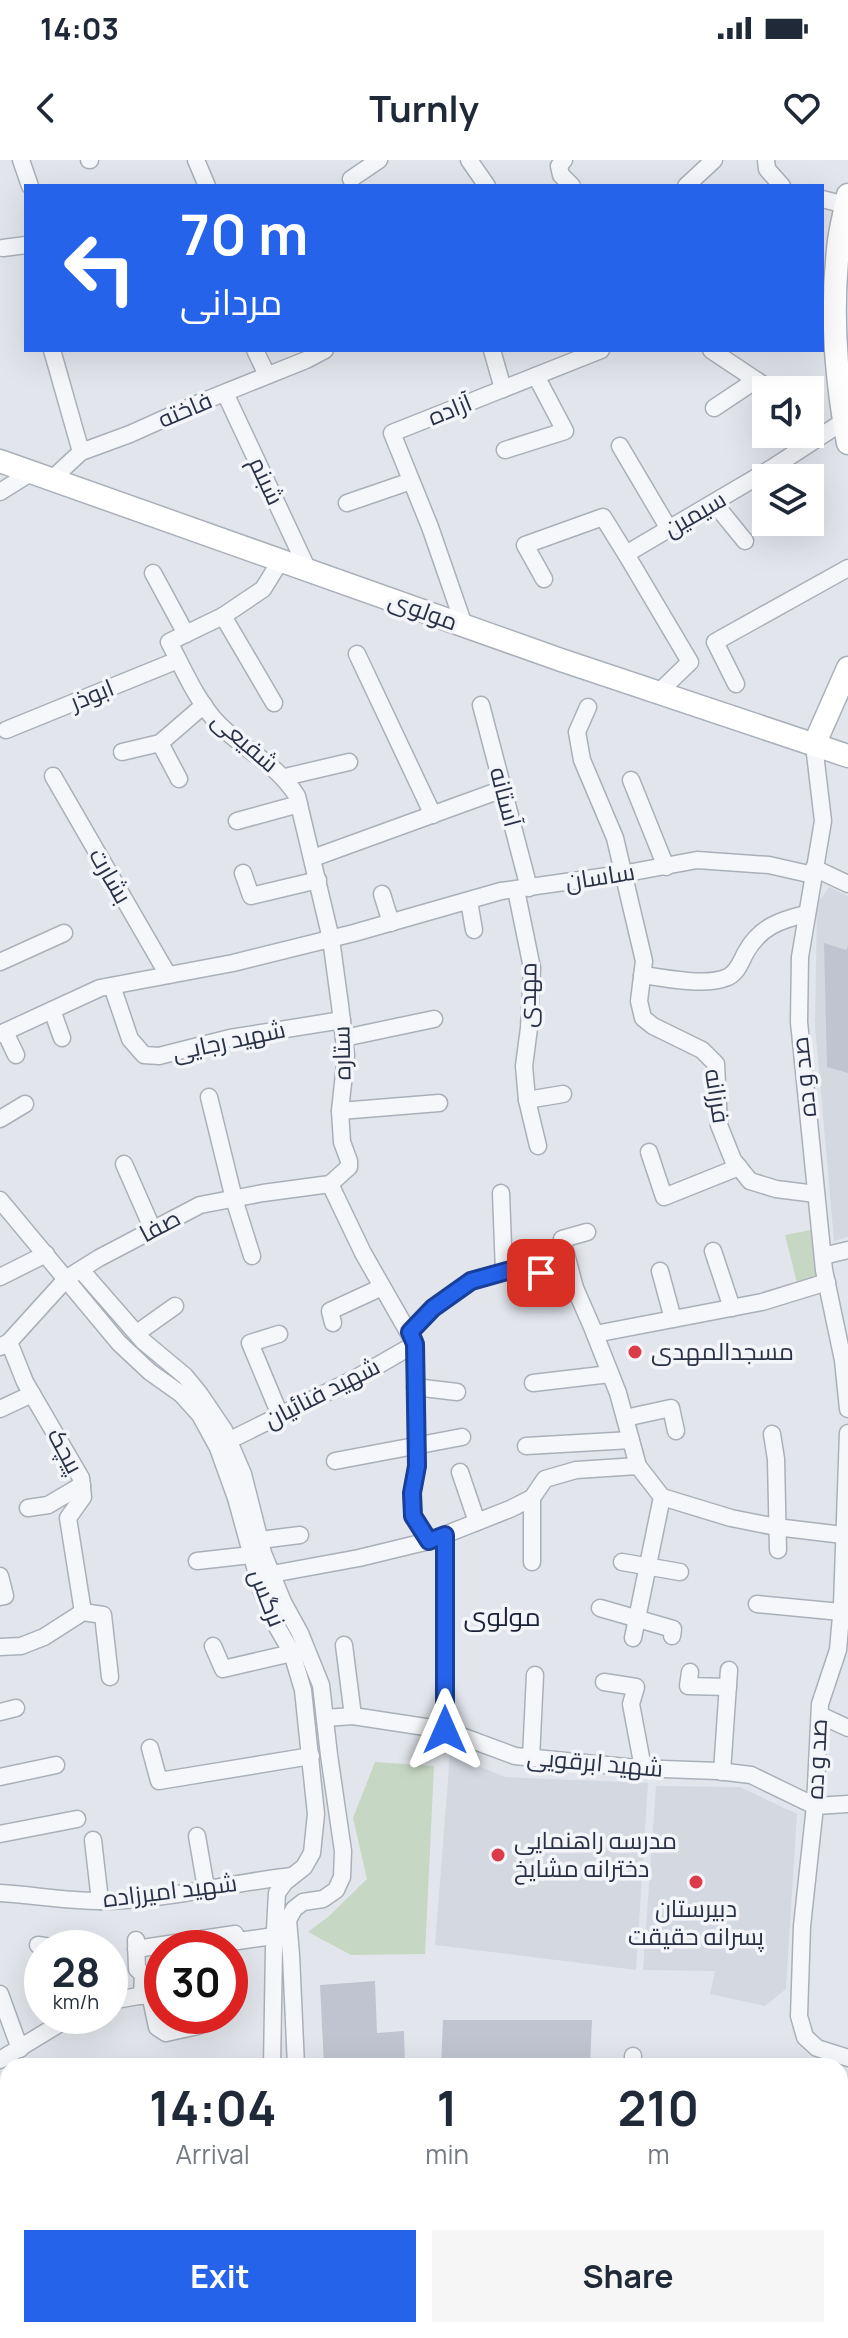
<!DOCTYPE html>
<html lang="en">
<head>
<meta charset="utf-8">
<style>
  :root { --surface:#fff; --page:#f6f6f7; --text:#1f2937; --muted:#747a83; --accent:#2563eb }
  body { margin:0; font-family:Manrope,Cairo,sans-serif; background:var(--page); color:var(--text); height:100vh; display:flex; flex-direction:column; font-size:30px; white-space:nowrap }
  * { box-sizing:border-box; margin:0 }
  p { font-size:26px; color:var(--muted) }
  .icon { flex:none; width:44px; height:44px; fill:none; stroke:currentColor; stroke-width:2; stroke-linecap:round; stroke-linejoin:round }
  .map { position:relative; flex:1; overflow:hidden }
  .sheet { position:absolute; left:0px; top:1898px; width:848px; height:280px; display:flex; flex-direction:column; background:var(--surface); border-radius:24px 24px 0 0; box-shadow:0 8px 32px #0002 }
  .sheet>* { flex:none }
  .hud { position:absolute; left:24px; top:24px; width:800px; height:168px; border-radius:0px; box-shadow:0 8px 32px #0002; background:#2563eb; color:#fff; overflow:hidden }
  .tools { position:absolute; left:752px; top:216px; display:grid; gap:16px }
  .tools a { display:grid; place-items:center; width:72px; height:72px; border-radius:0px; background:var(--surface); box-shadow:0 8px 32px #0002; font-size:40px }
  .speed { position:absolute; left:24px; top:1770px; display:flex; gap:16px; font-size:40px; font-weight:700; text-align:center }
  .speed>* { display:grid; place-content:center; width:104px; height:104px; border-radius:50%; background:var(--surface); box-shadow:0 8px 32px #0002; line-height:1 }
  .speed small { font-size:20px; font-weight:400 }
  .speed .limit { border:12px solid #d22; background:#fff; color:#111 }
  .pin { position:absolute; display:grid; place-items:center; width:68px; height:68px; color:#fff; margin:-34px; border-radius:16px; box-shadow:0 4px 12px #0006 }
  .me { position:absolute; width:88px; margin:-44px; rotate:0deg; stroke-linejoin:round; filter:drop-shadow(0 0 6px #0008) }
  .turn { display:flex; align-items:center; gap:28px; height:168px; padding:0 24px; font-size:36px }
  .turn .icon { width:104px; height:104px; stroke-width:2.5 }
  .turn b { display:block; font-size:56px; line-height:68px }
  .eta { display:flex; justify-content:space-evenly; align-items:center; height:136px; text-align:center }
  .eta b { font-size:48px; font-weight:700; line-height:56px }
  .action { display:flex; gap:16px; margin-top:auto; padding:16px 24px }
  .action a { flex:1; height:92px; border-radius:0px; background:var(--accent); color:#fff; font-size:32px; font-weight:700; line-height:92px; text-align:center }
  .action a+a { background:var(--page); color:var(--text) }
  .status { display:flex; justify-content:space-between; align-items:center; height:56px; padding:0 40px; background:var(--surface); direction:ltr }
  .status svg { height:22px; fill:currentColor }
  header { display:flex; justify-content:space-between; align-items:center; height:104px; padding:0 24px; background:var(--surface); font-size:36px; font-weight:700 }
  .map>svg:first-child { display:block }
</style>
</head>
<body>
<div class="status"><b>14:03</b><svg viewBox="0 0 49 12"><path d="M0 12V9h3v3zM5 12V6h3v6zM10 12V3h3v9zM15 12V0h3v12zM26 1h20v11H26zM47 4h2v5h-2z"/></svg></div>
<header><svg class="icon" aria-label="back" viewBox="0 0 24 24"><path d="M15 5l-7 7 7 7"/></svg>Turnly<svg class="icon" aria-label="heart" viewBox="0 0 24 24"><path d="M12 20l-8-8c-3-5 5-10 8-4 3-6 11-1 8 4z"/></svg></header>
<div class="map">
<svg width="848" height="2178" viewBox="0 0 848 2178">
  <rect width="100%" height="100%" fill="#e2e6ec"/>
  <!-- built -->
  <g fill="#d4d8e1">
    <path d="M829 727 848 736V1077L834 1081 815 866 817 744Z"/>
    <path d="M450 1594 505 1617 648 1623 636 1810 435 1785Z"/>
    <path d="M656 1626 740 1627 797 1654 786 1829 765 1846 710 1834 715 1811 643 1810Z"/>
    <path d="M420 2170H528L529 2175H516L515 2178H419Z"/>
  </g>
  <!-- green -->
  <g fill="#c6d7c3">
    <path d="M811 1070 820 1118 797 1123 785 1075Z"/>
    <path d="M375 1602 434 1606 425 1794 351 1795 308 1772 328 1757 367 1719 353 1658Z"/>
  </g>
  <!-- building -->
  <g fill="#bfc4d0">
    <path d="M824 783 846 790 848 786V913L827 907Z"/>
    <path d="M375 1821 377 1873 404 1871 405 1906H324L320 1825Z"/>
    <path d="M443 1860H592L590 1906H441Z"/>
  </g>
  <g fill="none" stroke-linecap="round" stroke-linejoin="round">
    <defs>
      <g id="street">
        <path d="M21 0 30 26"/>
        <path d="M89 0H90"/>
        <path d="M196 0 207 26"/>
        <path d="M469 0 487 26"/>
        <path d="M564 0 559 6 561 15 572 26"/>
        <path d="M766 0 767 9 782 26"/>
        <path d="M351 19 379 0"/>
        <path d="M686 26 714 0"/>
        <path d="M822 39 846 45"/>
        <path d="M3 88 26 85"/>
        <path d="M52 190 81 292"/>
        <path d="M255 190 267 215"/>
        <path d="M492 190 503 229"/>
        <path d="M711 190 771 230"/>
        <path d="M225 233 308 410"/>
        <path d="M714 248 756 220"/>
        <path d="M620 286 669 369"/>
        <path d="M505 290 565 271 536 216"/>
        <path d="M52 319 81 292 130 274 199 243 306 200 325 190"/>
        <path d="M0 332 32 312"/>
        <path d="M347 343 411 321"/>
        <path d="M714 343 745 381"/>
        <path d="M626 394 690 502 658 533"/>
        <path d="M153 413 186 474"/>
        <path d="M544 419 525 385 603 357 626 394 772 308 844 261"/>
        <path d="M223 456 274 543"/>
        <path d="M464 465 430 367 392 273 601 190"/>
        <path d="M357 494 433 655"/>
        <path d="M736 524 715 482 848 408"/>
        <path d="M481 545 529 728"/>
        <path d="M588 547 577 572 582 600 615 678 644 801 639 841 643 858 653 866 702 890 716 904 719 965 733 1000 750 1021 776 1029 816 1034"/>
        <path d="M6 570 178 500"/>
        <path d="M160 583 179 619"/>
        <path d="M814 585 823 661 800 797 799 862 824 1110 843 1200 848 1249"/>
        <path d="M122 592 160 583 204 545"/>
        <path d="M53 616 168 815"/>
        <path d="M285 617 349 602"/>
        <path d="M631 620 666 707"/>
        <path d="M237 661 299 644"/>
        <path d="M313 698 503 629"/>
        <path d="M814 708 848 724"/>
        <path d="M243 713 251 736 318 720"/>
        <path d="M516 730 532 808 529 868 524 906 527 940 538 986"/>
        <path d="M382 734 391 763"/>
        <path d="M469 741 474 770"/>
        <path d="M0 802 64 773"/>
        <path d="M642 815C667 818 705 827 728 817 738 812 741 801 746 792 760 767 780 760 806 754"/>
        <path d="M112 826 130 879 144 895 159 896 230 878 342 860"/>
        <path d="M52 850 62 878"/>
        <path d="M5 872 16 895"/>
        <path d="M0 874 100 828 233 803 354 773 501 731 622 714 697 700 769 705 813 715"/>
        <path d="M344 878 434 859"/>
        <path d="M209 937 234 1039 252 1096"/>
        <path d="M527 940 563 934"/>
        <path d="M340 951 439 943"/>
        <path d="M0 959 25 944"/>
        <path d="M649 992 664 1037 739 1007"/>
        <path d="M124 1004 153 1070"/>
        <path d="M330 1024 363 1093 415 1184 417 1306 412 1333 413 1356 429 1381"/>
        <path d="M501 1033 504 1112"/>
        <path d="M0 1040 119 1183 150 1212 181 1234 200 1255 218 1288 236 1338 261 1429 276 1465 292 1493 303 1530 316 1654 312 1693 304 1707 285 1722 277 1733 274 1788 272 1906"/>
        <path d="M713 1091 732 1148"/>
        <path d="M823 1096 848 1090"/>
        <path d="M81 1110 143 1181 185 1216 199 1233 224 1270 243 1314 263 1393 283 1442 300 1473 321 1525 329 1595 343 1691 342 1717 336 1730 323 1739 303 1742 294 1749 288 1760 291 1795 296 1906"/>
        <path d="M660 1111 673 1159"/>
        <path d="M0 1117 46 1094"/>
        <path d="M575 1128 562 1079 587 1072"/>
        <path d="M333 1163 330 1151 382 1127"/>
        <path d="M410 1172 433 1148 471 1121 514 1109 562 1118 575 1128 592 1167 618 1233 638 1306 662 1337 731 1358 776 1367 843 1375"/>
        <path d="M137 1173 175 1146"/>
        <path d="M279 1174 250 1183 280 1255"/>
        <path d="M595 1174 762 1142 827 1122"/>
        <path d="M9 1182 25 1222 81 1318 83 1337 68 1358 83 1452"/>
        <path d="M0 1187 9 1182 67 1118 99 1098 200 1045 263 1033 330 1024 349 1007V1001L342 982 340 951 346 895 340 845 331 779 297 636C274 600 240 589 214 559 195 537 183 508 169 482L223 456 263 429 281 400"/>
        <path d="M533 1223 610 1214"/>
        <path d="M415 1227 457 1232"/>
        <path d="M0 1249 32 1234"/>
        <path d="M625 1258 671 1248 676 1271"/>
        <path d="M848 1273 842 1445 838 1490 820 1544 815 1646 802 1766 799 1856 805 1877 817 1888 848 1898"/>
        <path d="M772 1274 776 1299 778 1390"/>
        <path d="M228 1281 356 1218 415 1184"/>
        <path d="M526 1286 631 1280"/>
        <path d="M335 1301 462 1277"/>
        <path d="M460 1312 477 1362"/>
        <path d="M532 1338V1402"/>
        <path d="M28 1348 48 1345 82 1325"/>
        <path d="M260 1380 300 1375"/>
        <path d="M197 1401 251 1395"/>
        <path d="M622 1402 680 1412"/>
        <path d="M272 1414 359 1398 429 1381 510 1349 532 1338 545 1319 576 1310 638 1306"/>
        <path d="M0 1416 5 1436 0 1437"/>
        <path d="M757 1444 841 1452"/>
        <path d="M600 1448 673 1469 672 1476"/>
        <path d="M633 1478 662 1337"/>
        <path d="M344 1485 353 1556"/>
        <path d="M213 1486 223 1509 292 1493"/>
        <path d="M0 1487 21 1486 44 1477 83 1452 103 1455 110 1517"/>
        <path d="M690 1512 688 1526 728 1527"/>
        <path d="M604 1522 636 1527 631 1544 643 1608"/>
        <path d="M0 1552 16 1548"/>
        <path d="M820 1555 848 1568"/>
        <path d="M325 1558 353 1556 445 1570 515 1596 636 1608 718 1611 751 1615 815 1646 848 1644"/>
        <path d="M445 1570V1375"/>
        <path d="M150 1588 159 1621 311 1596"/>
        <path d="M531 1598 535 1515"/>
        <path d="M722 1612 729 1510"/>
        <path d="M0 1617 56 1605"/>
        <path d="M0 1674 77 1659"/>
        <path d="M197 1676 206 1728"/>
        <path d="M93 1680 100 1741"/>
        <path d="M0 1733C33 1735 66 1741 100 1741 164 1741 228 1723 292 1716"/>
        <path d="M136 1780 137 1809 143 1814 142 1836"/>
        <path d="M38 1785 57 1788"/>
        <path d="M136 1789 235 1774 238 1781 274 1776"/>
        <path d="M0 1834 20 1889"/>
        <path d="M110 1841 150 1834 157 1867 166 1873 198 1866"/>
        <path d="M0 1900 72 1856"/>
        <path d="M633 1906V1896"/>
        <path d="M840 2142 848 2075"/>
        <path d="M56 2170 61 2178"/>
        <path d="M309 2170 310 2178"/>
        <path d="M321 2170V2178"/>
        <path d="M840 2170V2178"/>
        <path d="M5 2178 18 2170"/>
        <path d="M207 2178 242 2170"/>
        <path d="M627 2178 628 2170"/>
        <path d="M729 2178 731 2170"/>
      </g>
      <g id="secondary">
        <path d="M848 35C845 53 839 72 838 90 831 154 836 220 848 283"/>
        <path d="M0 301 561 500 848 596"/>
        <path d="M814 585 848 508"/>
        <path d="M0 1999 8 2008"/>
        <path d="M156 2170 162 2178"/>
      </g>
    </defs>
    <!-- street casing -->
    <use href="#street" stroke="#aab0ba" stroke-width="19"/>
    <!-- secondary casing -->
    <use href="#secondary" stroke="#aab0ba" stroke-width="25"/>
    <!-- street -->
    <use href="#street" stroke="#f6f7fa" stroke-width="16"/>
    <!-- secondary -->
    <use href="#secondary" stroke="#fff" stroke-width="22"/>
  </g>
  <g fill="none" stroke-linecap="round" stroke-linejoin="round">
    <defs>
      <path id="route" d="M445 1570V1375L429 1381 413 1356 412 1333 417 1306 415 1184 410 1172 433 1148 471 1121 514 1109 541 1113"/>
    </defs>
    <!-- route casing -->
    <use href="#route" stroke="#184099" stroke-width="20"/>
    <!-- route -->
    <use href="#route" stroke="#2563eb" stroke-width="14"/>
  </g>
  <!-- markers -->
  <g fill="#dc3c49" stroke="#f3f5f9" stroke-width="3">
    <circle cx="635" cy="1192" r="8"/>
    <circle cx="498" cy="1695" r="8"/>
    <circle cx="696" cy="1722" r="8"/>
  </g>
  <g text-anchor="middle" stroke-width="7" stroke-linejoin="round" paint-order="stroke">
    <!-- street labels -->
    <g font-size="24" fill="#283146" stroke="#f3f5f9">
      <text transform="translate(185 250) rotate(-23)" y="8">فاخته</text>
      <text transform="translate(450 250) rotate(-22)" y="8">آزاده</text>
      <text transform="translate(266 321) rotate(65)" y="8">شبنم</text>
      <text transform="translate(695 354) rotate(-30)" y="8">سیمین</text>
      <text transform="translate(423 451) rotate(20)" y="8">مولوی</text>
      <text transform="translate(92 535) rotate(-22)" y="8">ابوذر</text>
      <text transform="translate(245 582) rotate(41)" y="8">شفیعی</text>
      <text transform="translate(505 637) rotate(75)" y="8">آستانه</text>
      <text transform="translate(110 716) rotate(60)" y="8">بشارت</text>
      <text transform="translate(600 717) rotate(-9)" y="8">ساسان</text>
      <text transform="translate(528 835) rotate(-89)" y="8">مهدی</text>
      <text transform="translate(229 881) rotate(-12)" y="8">شهید رجایی</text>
      <text transform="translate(342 893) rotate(-91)" y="8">ستاره</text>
      <text transform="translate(804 917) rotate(-96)" y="8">صد و ده</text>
      <text transform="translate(717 936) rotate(81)" y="8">فرزانه</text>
      <text transform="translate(160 1066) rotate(-28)" y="8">صفا</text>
      <text transform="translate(322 1233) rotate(-27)" y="8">شهید فنائیان</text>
      <text transform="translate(65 1291) rotate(62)" y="8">پیچک</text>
      <text transform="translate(267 1438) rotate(69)" y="8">نرگس</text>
      <text transform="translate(817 1599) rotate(-87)" y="8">صد و ده</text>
      <text transform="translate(595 1603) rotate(5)" y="8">شهید ابرقویی</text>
      <text transform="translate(170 1731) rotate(-7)" y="8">شهید امیرزاده</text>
    </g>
    <!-- poi labels -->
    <g font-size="24" fill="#283146" stroke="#f3f5f9" text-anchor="start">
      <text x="651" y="1200">مسجدالمهدی</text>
      <text x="514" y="1689">مدرسه راهنمایی<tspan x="514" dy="28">دخترانه مشایخ</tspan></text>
      <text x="696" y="1757" text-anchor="middle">دبیرستان<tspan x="696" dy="28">پسرانه حقیقت</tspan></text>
    </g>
    <!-- neighbourhood labels -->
    <g font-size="26" fill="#1a2237" stroke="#f3f5f9">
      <text x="502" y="1466">مولوی</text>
    </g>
  </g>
</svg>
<div class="tools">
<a><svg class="icon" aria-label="sound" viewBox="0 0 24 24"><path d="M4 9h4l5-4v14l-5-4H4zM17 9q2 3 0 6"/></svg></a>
<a><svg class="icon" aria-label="layers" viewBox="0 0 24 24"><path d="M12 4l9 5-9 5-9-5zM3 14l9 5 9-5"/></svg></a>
</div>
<div class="speed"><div>28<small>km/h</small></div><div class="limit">30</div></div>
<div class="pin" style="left:541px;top:1113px;background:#d93025"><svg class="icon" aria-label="arrive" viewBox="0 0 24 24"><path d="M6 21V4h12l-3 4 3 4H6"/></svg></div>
<svg class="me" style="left:445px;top:1570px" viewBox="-20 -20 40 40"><path d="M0-17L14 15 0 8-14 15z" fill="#2563eb" stroke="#fff" stroke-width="4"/></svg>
<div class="hud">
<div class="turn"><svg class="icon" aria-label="left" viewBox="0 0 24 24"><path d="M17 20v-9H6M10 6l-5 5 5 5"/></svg><div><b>70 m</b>مردانی</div></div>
</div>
<section class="sheet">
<div class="eta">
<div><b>14:04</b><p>Arrival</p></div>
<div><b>1</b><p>min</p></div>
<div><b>210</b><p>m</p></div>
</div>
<div class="action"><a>Exit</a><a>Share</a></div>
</section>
</div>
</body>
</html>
